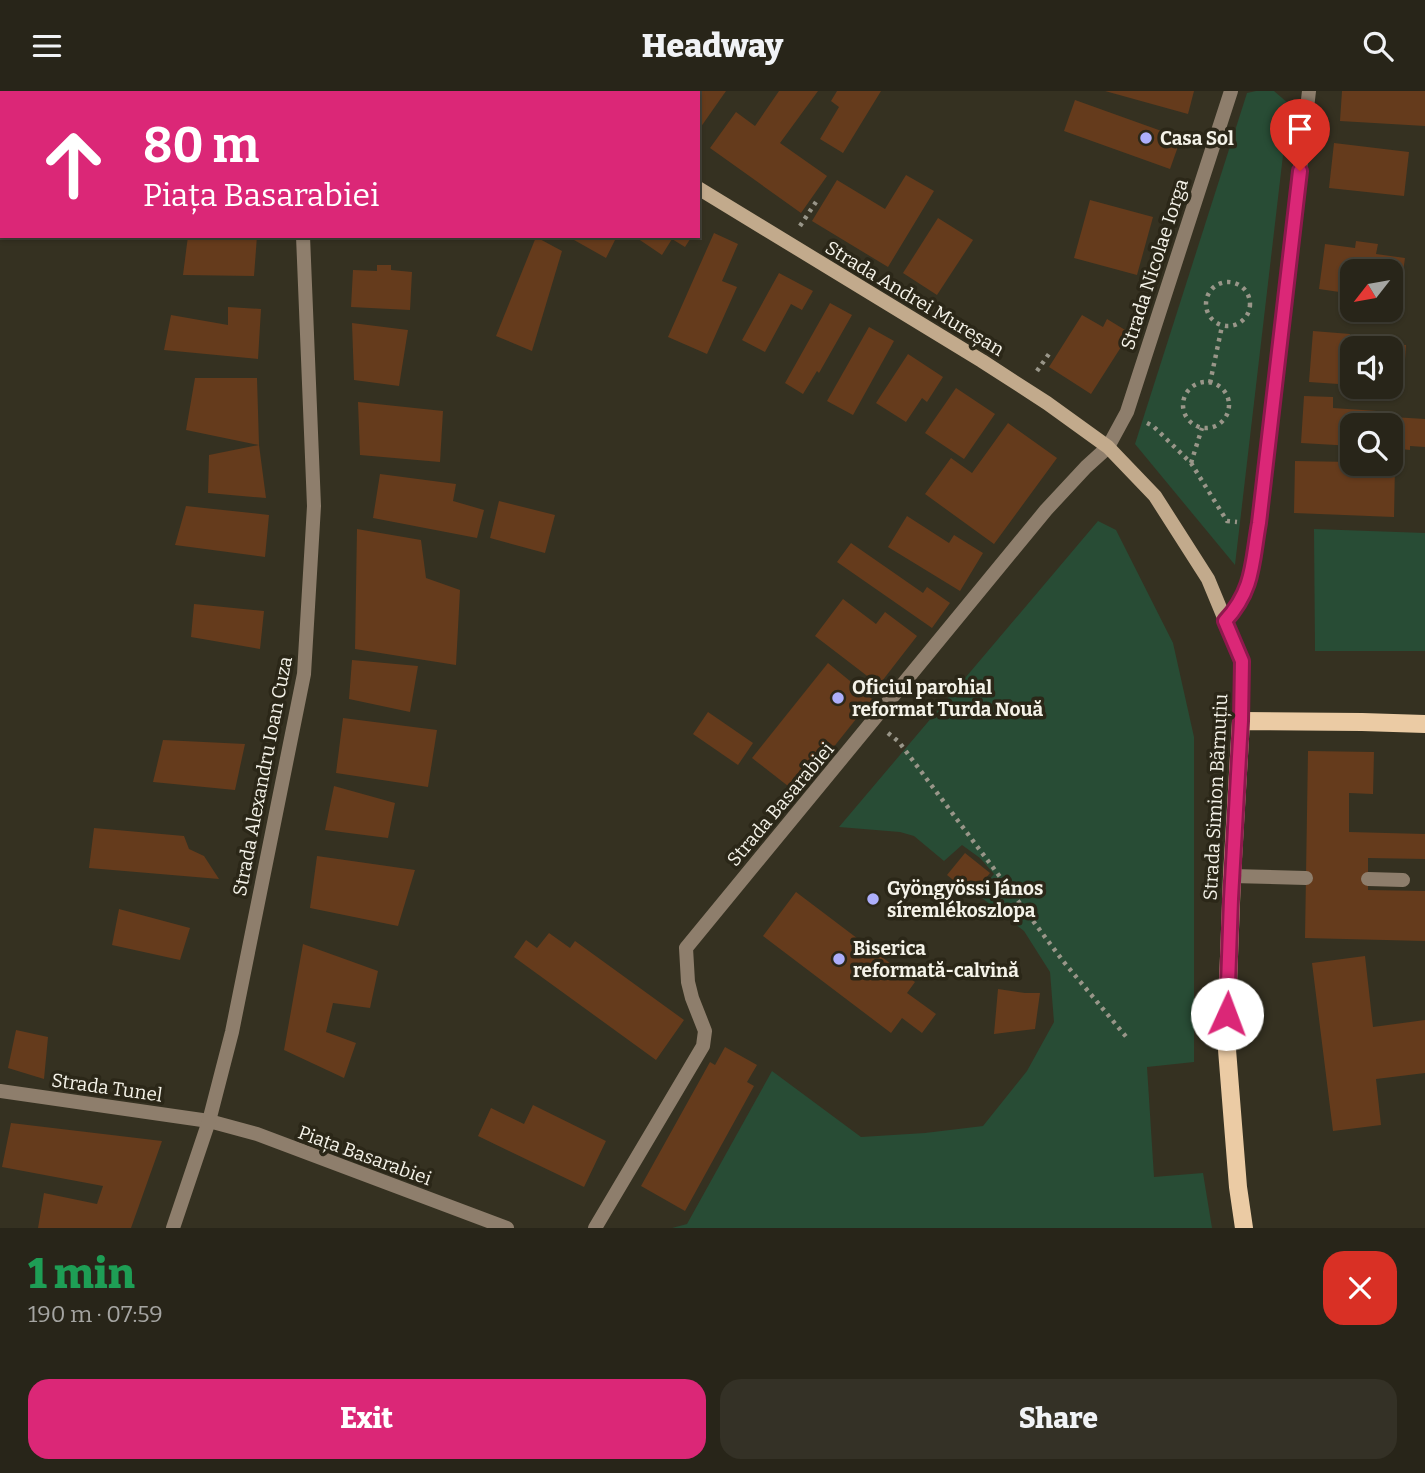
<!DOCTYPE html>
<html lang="en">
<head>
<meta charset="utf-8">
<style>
  :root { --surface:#282519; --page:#343126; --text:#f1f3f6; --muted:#a5a5a2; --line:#444238; --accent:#db2777 }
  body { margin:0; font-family:Bitter,serif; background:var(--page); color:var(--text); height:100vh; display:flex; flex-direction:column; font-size:26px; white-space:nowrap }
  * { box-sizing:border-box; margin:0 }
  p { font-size:23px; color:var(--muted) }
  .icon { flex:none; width:38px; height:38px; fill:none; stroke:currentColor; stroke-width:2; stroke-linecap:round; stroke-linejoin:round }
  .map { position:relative; height:1137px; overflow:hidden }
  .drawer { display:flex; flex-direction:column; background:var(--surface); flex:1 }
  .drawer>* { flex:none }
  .guide { position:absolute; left:0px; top:0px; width:700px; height:147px; box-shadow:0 2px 5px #0004,0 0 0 2px var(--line); background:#db2777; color:#fff; overflow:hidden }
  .needle { width:46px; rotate:239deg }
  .buttons { position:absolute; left:1340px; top:168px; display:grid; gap:14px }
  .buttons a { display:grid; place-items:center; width:63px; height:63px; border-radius:14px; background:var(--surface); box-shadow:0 2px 5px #0004,0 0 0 2px var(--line); font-size:35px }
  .pin { position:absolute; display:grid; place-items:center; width:60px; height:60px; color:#fff; margin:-72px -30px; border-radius:50% 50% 50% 0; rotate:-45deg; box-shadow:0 0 7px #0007 }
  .pin .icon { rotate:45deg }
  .me { position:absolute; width:77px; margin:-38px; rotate:2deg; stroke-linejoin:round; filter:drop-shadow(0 0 5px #0008) }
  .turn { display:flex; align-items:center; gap:24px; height:147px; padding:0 28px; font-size:32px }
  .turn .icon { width:91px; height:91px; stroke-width:2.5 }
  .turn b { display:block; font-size:49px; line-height:60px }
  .round { display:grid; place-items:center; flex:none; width:74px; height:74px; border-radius:21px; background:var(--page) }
  .overview { display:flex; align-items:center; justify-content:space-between; height:119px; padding:0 28px }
  h1 { font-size:42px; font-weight:800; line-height:52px; color:#1e9e55 }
  .button { display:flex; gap:14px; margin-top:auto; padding:14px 28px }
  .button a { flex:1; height:80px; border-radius:21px; background:var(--accent); color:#fff; font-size:28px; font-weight:800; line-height:80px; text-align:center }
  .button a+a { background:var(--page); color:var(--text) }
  header { display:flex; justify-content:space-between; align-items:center; height:91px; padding:0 28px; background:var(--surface); font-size:32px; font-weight:800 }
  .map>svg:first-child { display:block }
</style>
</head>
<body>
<header><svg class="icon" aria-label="menu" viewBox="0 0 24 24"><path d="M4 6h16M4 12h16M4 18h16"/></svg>Headway<svg class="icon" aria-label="search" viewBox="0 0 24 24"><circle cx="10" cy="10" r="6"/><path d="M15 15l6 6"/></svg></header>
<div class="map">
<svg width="1425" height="1137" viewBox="0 0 1425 1137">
  <rect width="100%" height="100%" fill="#353121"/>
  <!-- green -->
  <g fill="#284c35">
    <path d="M1256 0H1274L1289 13 1235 474 1135 353 1247 2Z"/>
    <path d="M1098 430 1116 439 1173 552 1194 646V971L1147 976 1154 1086 1203 1082 1212 1137H672L687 1133 772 980 861 1046 925 1042 983 1035 1027 980 1054 931 1050 881 1024 840 977 803 994 783 980 767 962 754 944 770 914 745 900 741 839 736Z"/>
    <path d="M1314 438 1425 442V560H1315Z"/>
  </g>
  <!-- building -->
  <g fill="#653b1c">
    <path d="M698 0H726L698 40Z"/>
    <path d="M779 0H818L780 52 827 85 801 122 710 57 736 21 755 35Z"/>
    <path d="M837 0H881L843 62 820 48 839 16 831 10Z"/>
    <path d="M1105 0H1194L1188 23Z"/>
    <path d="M1342 0H1425V35L1340 30Z"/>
    <path d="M1075 9 1181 47 1170 78 1064 40Z"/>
    <path d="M1334 52 1409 61 1404 105 1329 97Z"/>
    <path d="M906 84 934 100 888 176 812 130 837 89 885 118Z"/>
    <path d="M1090 109 1153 126 1137 184 1074 167Z"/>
    <path d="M938 127 973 149 937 204 903 182Z"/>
    <path d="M714 142 738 153 722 190 737 196 707 263 668 246Z"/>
    <path d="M188 145H257L254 185 183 184Z"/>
    <rect x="350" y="145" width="71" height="4"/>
    <path d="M567 145H617L606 167Z"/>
    <path d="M634 145H692L685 156 672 148 662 164Z"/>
    <path d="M536 146 562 160 532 260 496 245Z"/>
    <path d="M1356 150 1378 153 1376 163 1405 167 1399 209 1391 208V180H1353V203L1319 198 1325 153 1355 157Z"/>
    <path d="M377 174H391V179L412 181 410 219 351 216 353 179 377 180Z"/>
    <path d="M779 182 813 200 802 219 791 213 765 261 742 249Z"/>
    <path d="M830 212 852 224 819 282 817 280 803 303 785 292Z"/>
    <path d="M228 216 261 218 258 268 164 259 171 224 228 234Z"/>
    <path d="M1082 224 1103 236 1107 228 1130 242 1091 303 1049 276Z"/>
    <path d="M352 232 408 239 399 295 354 289Z"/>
    <path d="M869 236 894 250 853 324 827 310Z"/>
    <path d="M1313 240 1350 243V249L1406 254 1403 298 1391 297V257H1353V294L1309 291Z"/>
    <path d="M908 263 943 286 927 311 922 307 906 331 876 312Z"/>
    <path d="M195 287H257L259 354 266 407 208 402 209 364 259 354 186 339Z"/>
    <path d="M956 297 995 323 964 368 925 342Z"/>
    <path d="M1304 305 1333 306V317L1377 320V325L1425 328V356L1410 355V359L1391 357V334H1353V355L1301 352Z"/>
    <path d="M358 311 443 320 440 371 360 364Z"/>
    <path d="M1008 332 1057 367 994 453 925 403 951 367 972 382Z"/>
    <path d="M1295 370 1353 371V373L1395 372 1394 426 1294 422Z"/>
    <path d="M380 383 456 393 453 410 484 419 477 447 373 427Z"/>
    <path d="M499 410 555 424 545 462 490 447Z"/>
    <path d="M186 415 269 424 265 466 175 454Z"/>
    <path d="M907 425 949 452 954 444 983 462 960 500 888 456Z"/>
    <path d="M357 438 421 449 426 487 460 499 456 574 355 558Z"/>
    <path d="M851 452 923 502 927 496 950 512 932 537 837 471Z"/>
    <path d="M843 508 876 533 885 521 917 545 879 594 815 545Z"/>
    <path d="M194 513 264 520 260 558 191 546Z"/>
    <path d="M352 569 418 575 410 621 349 608Z"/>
    <path d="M828 572 872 608 797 702 752 667Z"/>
    <path d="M708 621 753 652 738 674 693 643Z"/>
    <path d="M343 627 437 639 428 696 336 682Z"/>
    <path d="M163 649 245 653 235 699 153 691Z"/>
    <path d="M1308 660 1374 661 1373 703 1349 702V741L1425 743V768L1368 767V799L1425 800V850L1305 847Z"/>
    <path d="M334 695 395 712 388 747 325 739Z"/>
    <path d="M94 737 184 745 189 758 204 765 219 788 89 777Z"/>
    <path d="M965 762 990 782 972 804 947 784Z"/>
    <path d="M317 765 415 779 398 835 310 817Z"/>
    <path d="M796 801 915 891 907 902 936 923 922 942 902 927 891 942 763 845Z"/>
    <path d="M119 818 190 837 180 869 112 854Z"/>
    <path d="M549 842 570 857 575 850 684 929 656 969 514 866 526 849 537 857Z"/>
    <path d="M303 853 378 880 370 917 333 912 326 941 356 952 344 987 284 959Z"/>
    <path d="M1365 865 1373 936 1425 929V982L1376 988 1381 1034 1333 1040 1312 872Z"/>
    <path d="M998 898 1025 902H1040L1035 938 994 943Z"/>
    <path d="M16 939 48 946 44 988 8 977Z"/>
    <path d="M725 956 757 974 747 991 754 995 685 1120 641 1095 710 971 715 974Z"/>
    <path d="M533 1014 606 1050 584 1096 478 1045 491 1017 524 1033Z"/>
    <path d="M11 1032 162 1050 131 1137H38L44 1102 97 1113 103 1095 2 1076Z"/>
  </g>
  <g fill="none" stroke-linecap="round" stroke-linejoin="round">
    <!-- path -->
    <g stroke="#999689" stroke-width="4.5" stroke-dasharray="3.5 5" stroke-linecap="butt">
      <path d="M800 135 816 111"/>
      <circle cx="1228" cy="213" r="22"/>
      <path d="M1037 280 1051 260"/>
      <circle cx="1206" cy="314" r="23"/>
      <path d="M1210 292 1222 235"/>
      <path d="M1147 332 1153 335 1191 372 1227 430 1237 431"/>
      <path d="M1191 372 1202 337"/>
      <path d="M888 642 899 651 1063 870 1128 948"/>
    </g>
    <!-- service -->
    <g stroke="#8e7e6c" stroke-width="14">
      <path d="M1232 785 1306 787"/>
      <path d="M1368 788 1403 789"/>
    </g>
    <!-- minor -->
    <g stroke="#8e7e6c" stroke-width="14">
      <path d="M1225 530C1254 499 1253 471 1259 432L1309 0"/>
      <path d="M0 1000 209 1030 257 1043 507 1137"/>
      <path d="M595 1137 703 955 705 940 692 907 688 891 686 857 1046 419 1086 376 1108 356 1127 321 1231 0"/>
    </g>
    <!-- tertiary -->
    <g stroke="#8e7e6c" stroke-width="14">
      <path d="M296 0V2"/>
      <path d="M173 1137 209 1030 232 941 304 583 314 415 303 145"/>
    </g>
    <!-- secondary -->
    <g stroke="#c2aa8c" stroke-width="14">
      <path d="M554 0 557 2"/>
      <path d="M698 97 982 270 1047 312 1108 356 1155 405 1208 488 1242 570 1241 630"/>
    </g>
    <!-- primary -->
    <path stroke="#ebcba4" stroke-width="18" d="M1244 1137 1238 1096 1226 946 1232 785 1241 630 1362 631 1425 633"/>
  </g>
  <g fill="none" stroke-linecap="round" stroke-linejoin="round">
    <defs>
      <path id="route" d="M1227 923 1231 808 1241 630 1242 570 1225 530C1254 499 1252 471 1259 432L1300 80"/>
    </defs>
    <!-- route casing -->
    <use href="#route" stroke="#8e194d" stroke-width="18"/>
    <!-- route -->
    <use href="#route" stroke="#db2777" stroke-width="12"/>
  </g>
  <!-- markers -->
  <g fill="#adaffb" stroke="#2b2718" stroke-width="2.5">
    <circle cx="1146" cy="47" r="7"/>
    <circle cx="838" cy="607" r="7"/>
    <circle cx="873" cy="808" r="7"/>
    <circle cx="839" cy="868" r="7"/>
  </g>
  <g text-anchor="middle" stroke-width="7" stroke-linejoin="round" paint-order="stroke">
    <!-- poi labels -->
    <g font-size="19" font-weight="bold" fill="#f5f3e9" stroke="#2b2718" text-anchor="start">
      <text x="1160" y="54">Casa Sol</text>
      <text x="852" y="603">Oficiul parohial<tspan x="852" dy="22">reformat Turda Nouă</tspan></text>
      <text x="887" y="804">Gyöngyössi János<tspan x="887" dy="22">síremlékoszlopa</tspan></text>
      <text x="853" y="864">Biserica<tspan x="853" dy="22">reformată-calvină</tspan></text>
    </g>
    <!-- street labels -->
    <g font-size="19" fill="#f5f3e9" stroke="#2b2718">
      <text transform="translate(1154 173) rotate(-72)" y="7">Strada Nicolae Iorga</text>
      <text transform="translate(915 207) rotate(31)" y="7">Strada Andrei Mureșan</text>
      <text transform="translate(262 685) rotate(-79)" y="7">Strada Alexandru Ioan Cuza</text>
      <text transform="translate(1215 706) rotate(-87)" y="7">Strada Simion Bărnuțiu</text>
      <text transform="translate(780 713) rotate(-50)" y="7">Strada Basarabiei</text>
      <text transform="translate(107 996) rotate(8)" y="7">Strada Tunel</text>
      <text transform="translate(365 1064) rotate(20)" y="7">Piața Basarabiei</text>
    </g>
  </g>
</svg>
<div class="buttons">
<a><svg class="needle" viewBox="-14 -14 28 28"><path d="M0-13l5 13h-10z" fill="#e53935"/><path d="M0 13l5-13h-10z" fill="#a5a5a2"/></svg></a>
<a><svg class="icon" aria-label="sound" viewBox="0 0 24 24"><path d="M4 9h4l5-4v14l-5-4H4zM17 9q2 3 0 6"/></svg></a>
<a><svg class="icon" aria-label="search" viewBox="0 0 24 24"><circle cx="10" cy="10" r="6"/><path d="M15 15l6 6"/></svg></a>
</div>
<div class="pin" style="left:1300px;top:80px;background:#d93025"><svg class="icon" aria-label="arrive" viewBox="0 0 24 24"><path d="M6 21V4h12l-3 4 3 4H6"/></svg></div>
<svg class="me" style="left:1227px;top:923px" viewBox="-20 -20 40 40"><circle r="19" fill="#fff"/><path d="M0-13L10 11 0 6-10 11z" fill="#db2777"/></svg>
<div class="guide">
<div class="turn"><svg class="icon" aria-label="ahead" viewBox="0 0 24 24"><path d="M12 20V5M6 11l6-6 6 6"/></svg><div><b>80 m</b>Piața Basarabiei</div></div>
</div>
</div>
<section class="drawer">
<div class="overview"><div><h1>1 min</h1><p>190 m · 07:59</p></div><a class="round" style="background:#d93025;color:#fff"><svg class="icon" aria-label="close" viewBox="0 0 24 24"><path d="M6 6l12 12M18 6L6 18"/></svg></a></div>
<div class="button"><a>Exit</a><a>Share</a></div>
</section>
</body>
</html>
